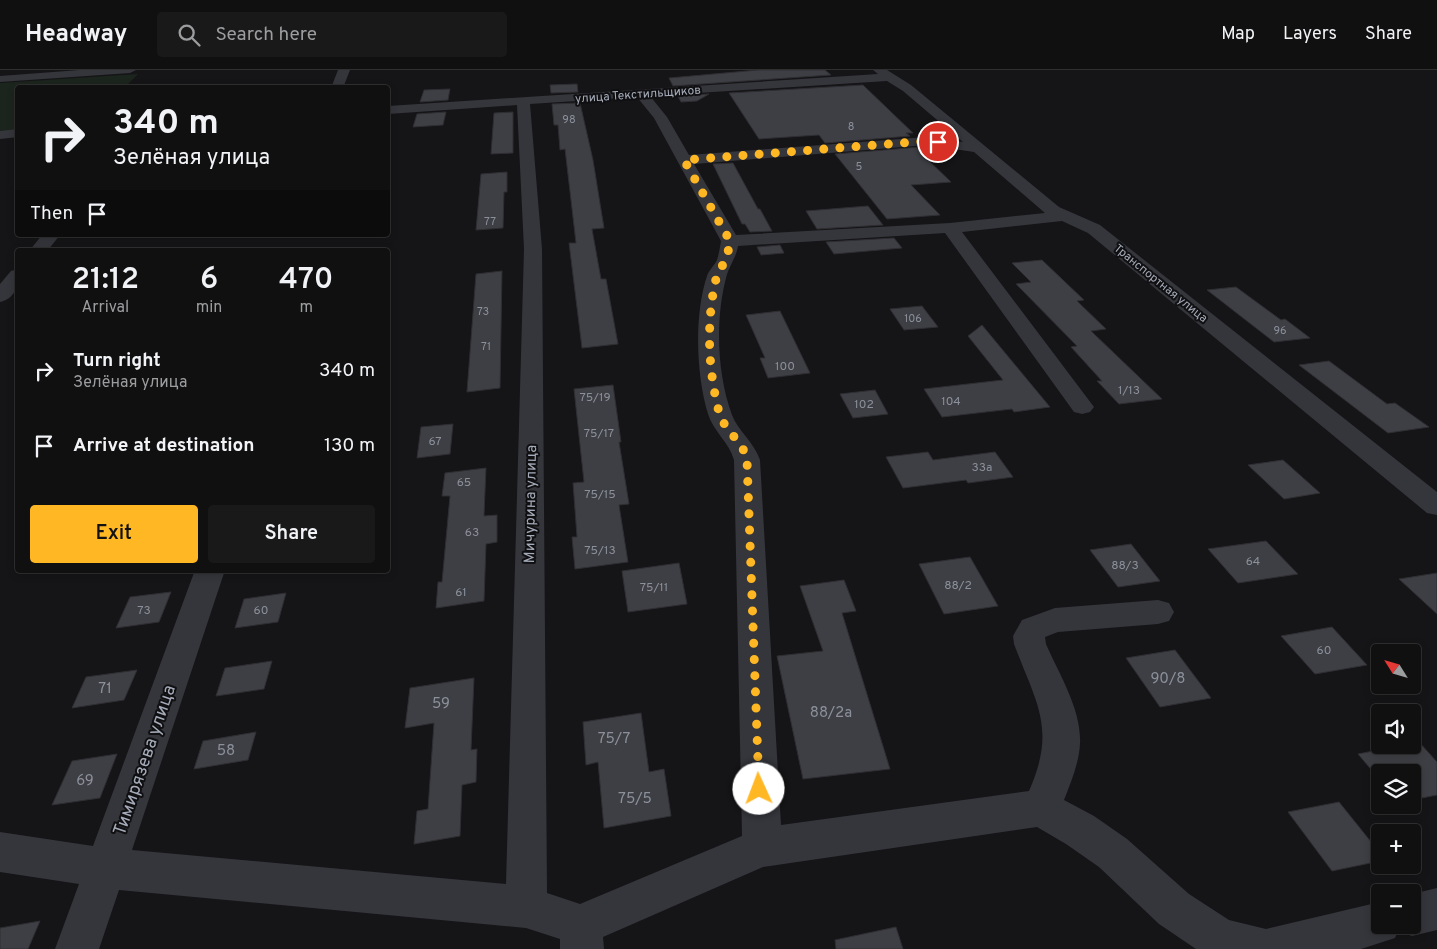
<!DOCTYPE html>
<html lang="en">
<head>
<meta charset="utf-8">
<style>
  :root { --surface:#101011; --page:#19191a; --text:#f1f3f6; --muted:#9c9d9f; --line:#303031; --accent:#ffb724 }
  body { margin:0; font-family:Overpass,sans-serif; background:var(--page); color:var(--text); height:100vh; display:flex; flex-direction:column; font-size:19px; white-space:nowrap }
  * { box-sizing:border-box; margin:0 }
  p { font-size:16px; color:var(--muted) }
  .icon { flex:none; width:28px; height:28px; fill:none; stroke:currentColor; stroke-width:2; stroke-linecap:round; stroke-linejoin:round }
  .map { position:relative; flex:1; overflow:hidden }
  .drawer { position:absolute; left:15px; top:178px; width:375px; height:325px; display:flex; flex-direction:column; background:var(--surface); border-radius:5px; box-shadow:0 2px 8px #0003,0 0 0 1px var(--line) }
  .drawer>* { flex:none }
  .top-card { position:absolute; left:15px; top:15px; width:375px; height:152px; border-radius:5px; box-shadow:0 2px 8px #0003,0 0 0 1px var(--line); background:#101011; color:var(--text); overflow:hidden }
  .needle { width:32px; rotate:307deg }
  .controls { position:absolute; left:1371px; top:574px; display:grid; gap:10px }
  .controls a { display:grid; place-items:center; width:50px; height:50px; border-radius:5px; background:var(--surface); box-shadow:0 2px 8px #0003,0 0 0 1px var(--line); font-size:25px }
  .pin { position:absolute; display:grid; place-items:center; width:42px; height:42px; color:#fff; margin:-21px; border:2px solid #fff; border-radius:50%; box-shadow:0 1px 5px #0007 }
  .me { position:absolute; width:55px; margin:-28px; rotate:358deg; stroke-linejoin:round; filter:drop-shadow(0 0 4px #0008) }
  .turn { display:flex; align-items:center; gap:18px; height:105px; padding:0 15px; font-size:22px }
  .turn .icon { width:65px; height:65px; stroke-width:2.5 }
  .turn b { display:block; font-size:35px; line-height:42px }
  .then { display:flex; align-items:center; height:48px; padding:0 15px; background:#0003; gap:10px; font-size:19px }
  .eta { display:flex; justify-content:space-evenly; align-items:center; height:85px; text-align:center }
  .eta b { font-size:30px; font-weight:600; line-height:35px }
  .primary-button { display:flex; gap:10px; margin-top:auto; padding:10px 15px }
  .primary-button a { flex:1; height:58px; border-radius:5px; background:var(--accent); color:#111; font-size:20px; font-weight:600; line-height:58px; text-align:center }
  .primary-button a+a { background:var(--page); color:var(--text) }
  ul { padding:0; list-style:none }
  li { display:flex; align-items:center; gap:15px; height:75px; padding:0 15px }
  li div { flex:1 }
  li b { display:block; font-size:19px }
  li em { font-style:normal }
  header { display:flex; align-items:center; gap:30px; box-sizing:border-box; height:70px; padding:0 25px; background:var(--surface); border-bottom:1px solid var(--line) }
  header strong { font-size:24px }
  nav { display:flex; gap:28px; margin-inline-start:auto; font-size:18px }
  .search { width:350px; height:45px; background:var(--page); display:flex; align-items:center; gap:12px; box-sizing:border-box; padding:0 18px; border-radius:5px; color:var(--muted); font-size:19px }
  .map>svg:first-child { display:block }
</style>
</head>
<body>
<header>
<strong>Headway</strong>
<div class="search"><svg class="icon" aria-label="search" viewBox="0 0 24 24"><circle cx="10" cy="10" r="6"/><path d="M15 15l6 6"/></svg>Search here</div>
<nav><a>Map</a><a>Layers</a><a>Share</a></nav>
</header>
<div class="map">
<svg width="1437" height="879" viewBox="0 0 1437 879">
  <rect width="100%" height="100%" fill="#151517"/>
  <!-- green -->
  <path fill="#1c251d" d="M138 4 125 17 18 18 17 60 0 61V13Z"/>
  <!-- building -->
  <g fill="#3e3f44" stroke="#2e2e33">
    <path d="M758 0H825L831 5 673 16 669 8Z"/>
    <path d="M577 14 578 22 551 23 550 15Z"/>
    <path d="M863 15 913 63H906L910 66 825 73 819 65 759 69 729 23Z"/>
    <path d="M450 19 448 30 420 32 424 20Z"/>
    <path d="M709 24 697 31 681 32 678 26Z"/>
    <path d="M580 33 593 90 604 158 592 159 601 209H606L618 274 582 278 569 173H576L571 130 565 79 560 80 558 55H554L552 34Z"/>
    <path d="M446 42 443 55 413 57 417 44Z"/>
    <path d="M513 42V83L491 84 494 43Z"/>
    <path d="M921 77 928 83 922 84 951 112 911 115 940 145 887 149 835 84Z"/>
    <path d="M733 93 758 139H760L772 161 750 162 745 154H742L713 94Z"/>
    <path d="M507 102V122H504L503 158 476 160 481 104Z"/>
    <path d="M868 136 883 155 817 159 806 141Z"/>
    <path d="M894 168 902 178 834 184 826 172Z"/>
    <path d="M780 175 784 183 761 185 757 177Z"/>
    <path d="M1042 190 1084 230 1077 231 1106 259 1091 261 1162 329 1119 334 1097 311H1102L1071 277 1077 276 1016 214 1031 212 1012 193Z"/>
    <path d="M502 201 500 318 467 322 476 204Z"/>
    <path d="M1236 217 1281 250 1285 249 1310 268 1274 272 1207 220Z"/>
    <path d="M922 236 938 257 904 260 890 239Z"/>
    <path d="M780 241 810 303 768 308 760 288H765L746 245Z"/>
    <path d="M982 255 1050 337 1014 342 1012 339 942 347 924 319 1003 310 968 266Z"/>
    <path d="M1329 291 1387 334 1395 333 1429 357 1388 363 1299 295Z"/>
    <path d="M613 315 621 372H619L629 434 619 435 628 492 575 499 572 467H577L573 413 584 412 574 319Z"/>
    <path d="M875 320 888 344 853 348 840 324Z"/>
    <path d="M453 354 450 384 417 388 421 357Z"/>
    <path d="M928 382 933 390 995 382 1013 407 968 413 966 410 903 418 886 387Z"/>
    <path d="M1283 390 1320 423 1284 429 1248 395Z"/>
    <path d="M486 398 484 446 497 445V472L486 474 484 531 436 538 438 512H442L450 426H442L445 403Z"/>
    <path d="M1266 471 1298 504 1238 513 1208 479Z"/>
    <path d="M1131 474 1160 511 1118 517 1090 480Z"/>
    <path d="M970 487 998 536 944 544 919 494Z"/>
    <path d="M679 493 687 534 628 542 622 501Z"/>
    <path d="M1437 503V544L1399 509Z"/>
    <path d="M844 510 856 541 842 543 890 699 803 709 777 586 823 581 800 516Z"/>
    <path d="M171 522 159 552 116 558 130 527Z"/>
    <path d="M286 523 278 552 235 558 244 529Z"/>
    <path d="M1332 557 1367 595 1315 604 1281 566Z"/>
    <path d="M1175 580 1211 628 1160 637 1126 588Z"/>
    <path d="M272 591 264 619 216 626 225 598Z"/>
    <path d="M137 600 124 630 72 638 86 607Z"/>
    <path d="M474 608 471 680 477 679 476 712 462 715 460 766 414 774 417 741 428 739 434 653 405 658 410 618Z"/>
    <path d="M641 643 649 702 664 699 671 746 604 758 598 692 586 695 583 652Z"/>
    <path d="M256 662 248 690 194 699 203 671Z"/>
    <path d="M1419 672 1437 692V725L1412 730V702H1380V710L1358 684Z"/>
    <path d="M117 684 100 728 52 735 72 691Z"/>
    <path d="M1339 732 1380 783V791L1332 801 1288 742Z"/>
    <path d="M40 851 28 879H0V858Z"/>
    <path d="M896 857 903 879H836L835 870Z"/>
  </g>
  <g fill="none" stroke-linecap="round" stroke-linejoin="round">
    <!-- street -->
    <g fill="#35363c" fill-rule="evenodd">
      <path d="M80 0H136L130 3 0 12V6Z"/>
      <path d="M338 0H350L343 18H331Z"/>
      <path d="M873 0H887L911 15 1059 137 1100 155 1437 422V445L1427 443 1088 163 1062 151 962 162 1094 337 1090 342 1082 344 1074 342 945 163 738 176C736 188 729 196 726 208 715 250 717 304 732 345 738 361 754 372 760 390L781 755 1029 721C1057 658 1036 633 1014 574L1013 566 1022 550 1055 538 1158 530 1169 533 1174 542 1169 551 1158 554 1058 562 1045 567 1046 574C1059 604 1082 640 1080 674 1079 693 1071 712 1064 730L1094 746 1127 769 1189 824 1229 850 1266 859 1380 832V855H1412V824L1437 818V860L1412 866 1398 861 1395 868 1361 879H1196L1159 854 1099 797 1066 774 1037 757 763 797 603 867 604 879H560V869L526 858 119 820 99 879H55L79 814 0 802V762L93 776 195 500H225L132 780 506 814 524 179 517 35 388 44V36L878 4ZM887 11 903 21 963 72 927 67 689 85 667 47 650 26ZM637 27 654 48 721 171C720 177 719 184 717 190 714 196 709 200 707 206 694 245 696 305 708 344 713 361 729 372 734 390L742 766 580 834 547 823 542 179 530 34ZM927 75 974 82 1045 143 950 153 736 165 694 94Z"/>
      <path d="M18 59V67L0 69V61Z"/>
      <path d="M42 165H60L48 180H30Z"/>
      <path d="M18 199C18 214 17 228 0 232V214L11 201Z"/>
    </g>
  </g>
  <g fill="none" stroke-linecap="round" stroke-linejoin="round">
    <!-- route -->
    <path stroke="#ffb724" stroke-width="9" stroke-dasharray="0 16.2" d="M759 719 747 390C744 372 724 361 719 342 708 300 706 251 716 209 717 202 723 196 726 189 728 183 729 177 730 171L684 90 928 71 938 72"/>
  </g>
  <g text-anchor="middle" stroke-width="4" stroke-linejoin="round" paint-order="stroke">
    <!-- far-number labels -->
    <g font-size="11" fill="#8b909b">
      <text x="569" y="53">98</text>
      <text x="851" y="60">8</text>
      <text x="859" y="100">5</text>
      <text x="490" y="155">77</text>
      <text x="483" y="245">73</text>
      <text x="913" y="252">106</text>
      <text x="1280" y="264">96</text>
      <text x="486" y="280">71</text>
    </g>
    <!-- far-street labels -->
    <g font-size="12" fill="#a5abb8" stroke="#101012">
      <text transform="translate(638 24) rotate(-4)" y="4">улица Текстильщиков</text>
      <text transform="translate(1161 213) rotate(39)" y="4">Транспортная улица</text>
    </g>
    <!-- number labels -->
    <g font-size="12" fill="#8b909b">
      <text x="785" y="300">100</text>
      <text x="1129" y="324">1/13</text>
      <text x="595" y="331">75/19</text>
      <text x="951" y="335">104</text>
      <text x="864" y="338">102</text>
      <text x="599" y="367">75/17</text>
      <text x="435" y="375">67</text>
      <text x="982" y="401">33а</text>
      <text x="464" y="416">65</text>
      <text x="600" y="428">75/15</text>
      <text x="472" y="466">63</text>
      <text x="600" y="484">75/13</text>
      <text x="1253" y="495">64</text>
      <text x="1125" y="499">88/3</text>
      <text x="958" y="519">88/2</text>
      <text x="654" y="521">75/11</text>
      <text x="461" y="526">61</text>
      <text x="144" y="544">73</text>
      <text x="261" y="544">60</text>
      <text x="1324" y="584">60</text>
    </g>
    <!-- street labels -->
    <g font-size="15" fill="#a5abb8" stroke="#101012">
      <text transform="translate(530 434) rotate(-89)" y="5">Мичурина улица</text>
    </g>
    <!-- near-number labels -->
    <g font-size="15" fill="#8b909b">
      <text x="1168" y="613">90/8</text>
      <text x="105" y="623">71</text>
      <text x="441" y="638">59</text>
      <text x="831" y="647">88/2а</text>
      <text x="614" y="673">75/7</text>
      <text x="226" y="685">58</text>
      <text x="85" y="715">69</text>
      <text x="635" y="733">75/5</text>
    </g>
    <!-- near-street labels -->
    <g font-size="18" fill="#a5abb8" stroke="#101012">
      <text transform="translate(144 690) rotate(-71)" y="6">Тимирязева улица</text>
    </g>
  </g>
</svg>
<div class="controls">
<a><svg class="needle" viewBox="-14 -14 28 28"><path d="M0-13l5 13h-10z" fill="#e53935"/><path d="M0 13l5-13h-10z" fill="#9c9d9f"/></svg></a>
<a><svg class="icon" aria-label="sound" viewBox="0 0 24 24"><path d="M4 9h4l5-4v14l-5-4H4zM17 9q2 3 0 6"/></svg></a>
<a><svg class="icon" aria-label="layers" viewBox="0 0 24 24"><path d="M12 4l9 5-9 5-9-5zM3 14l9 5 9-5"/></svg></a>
<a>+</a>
<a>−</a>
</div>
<div class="pin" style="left:938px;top:72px;background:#d93025"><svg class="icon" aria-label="arrive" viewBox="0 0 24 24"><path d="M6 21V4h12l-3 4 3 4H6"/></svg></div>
<svg class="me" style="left:759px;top:719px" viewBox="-20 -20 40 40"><circle r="19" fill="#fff"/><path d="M0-13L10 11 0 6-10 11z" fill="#ffb724"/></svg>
<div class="top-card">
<div class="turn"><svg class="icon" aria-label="right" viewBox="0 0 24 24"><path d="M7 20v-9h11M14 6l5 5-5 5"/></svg><div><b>340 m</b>Зелёная улица</div></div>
<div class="then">Then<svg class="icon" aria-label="arrive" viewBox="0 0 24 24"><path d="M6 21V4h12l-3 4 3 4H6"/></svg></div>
</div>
<section class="drawer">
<div class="eta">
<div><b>21:12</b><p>Arrival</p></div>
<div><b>6</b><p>min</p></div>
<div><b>470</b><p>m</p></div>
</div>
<ul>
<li><svg class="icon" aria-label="right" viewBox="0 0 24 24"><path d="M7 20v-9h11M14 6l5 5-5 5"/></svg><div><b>Turn right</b><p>Зелёная улица</p></div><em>340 m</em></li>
<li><svg class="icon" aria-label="arrive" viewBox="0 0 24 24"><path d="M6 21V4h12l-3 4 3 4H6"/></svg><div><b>Arrive at destination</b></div><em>130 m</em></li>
</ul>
<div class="primary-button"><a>Exit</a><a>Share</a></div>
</section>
</div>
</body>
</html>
